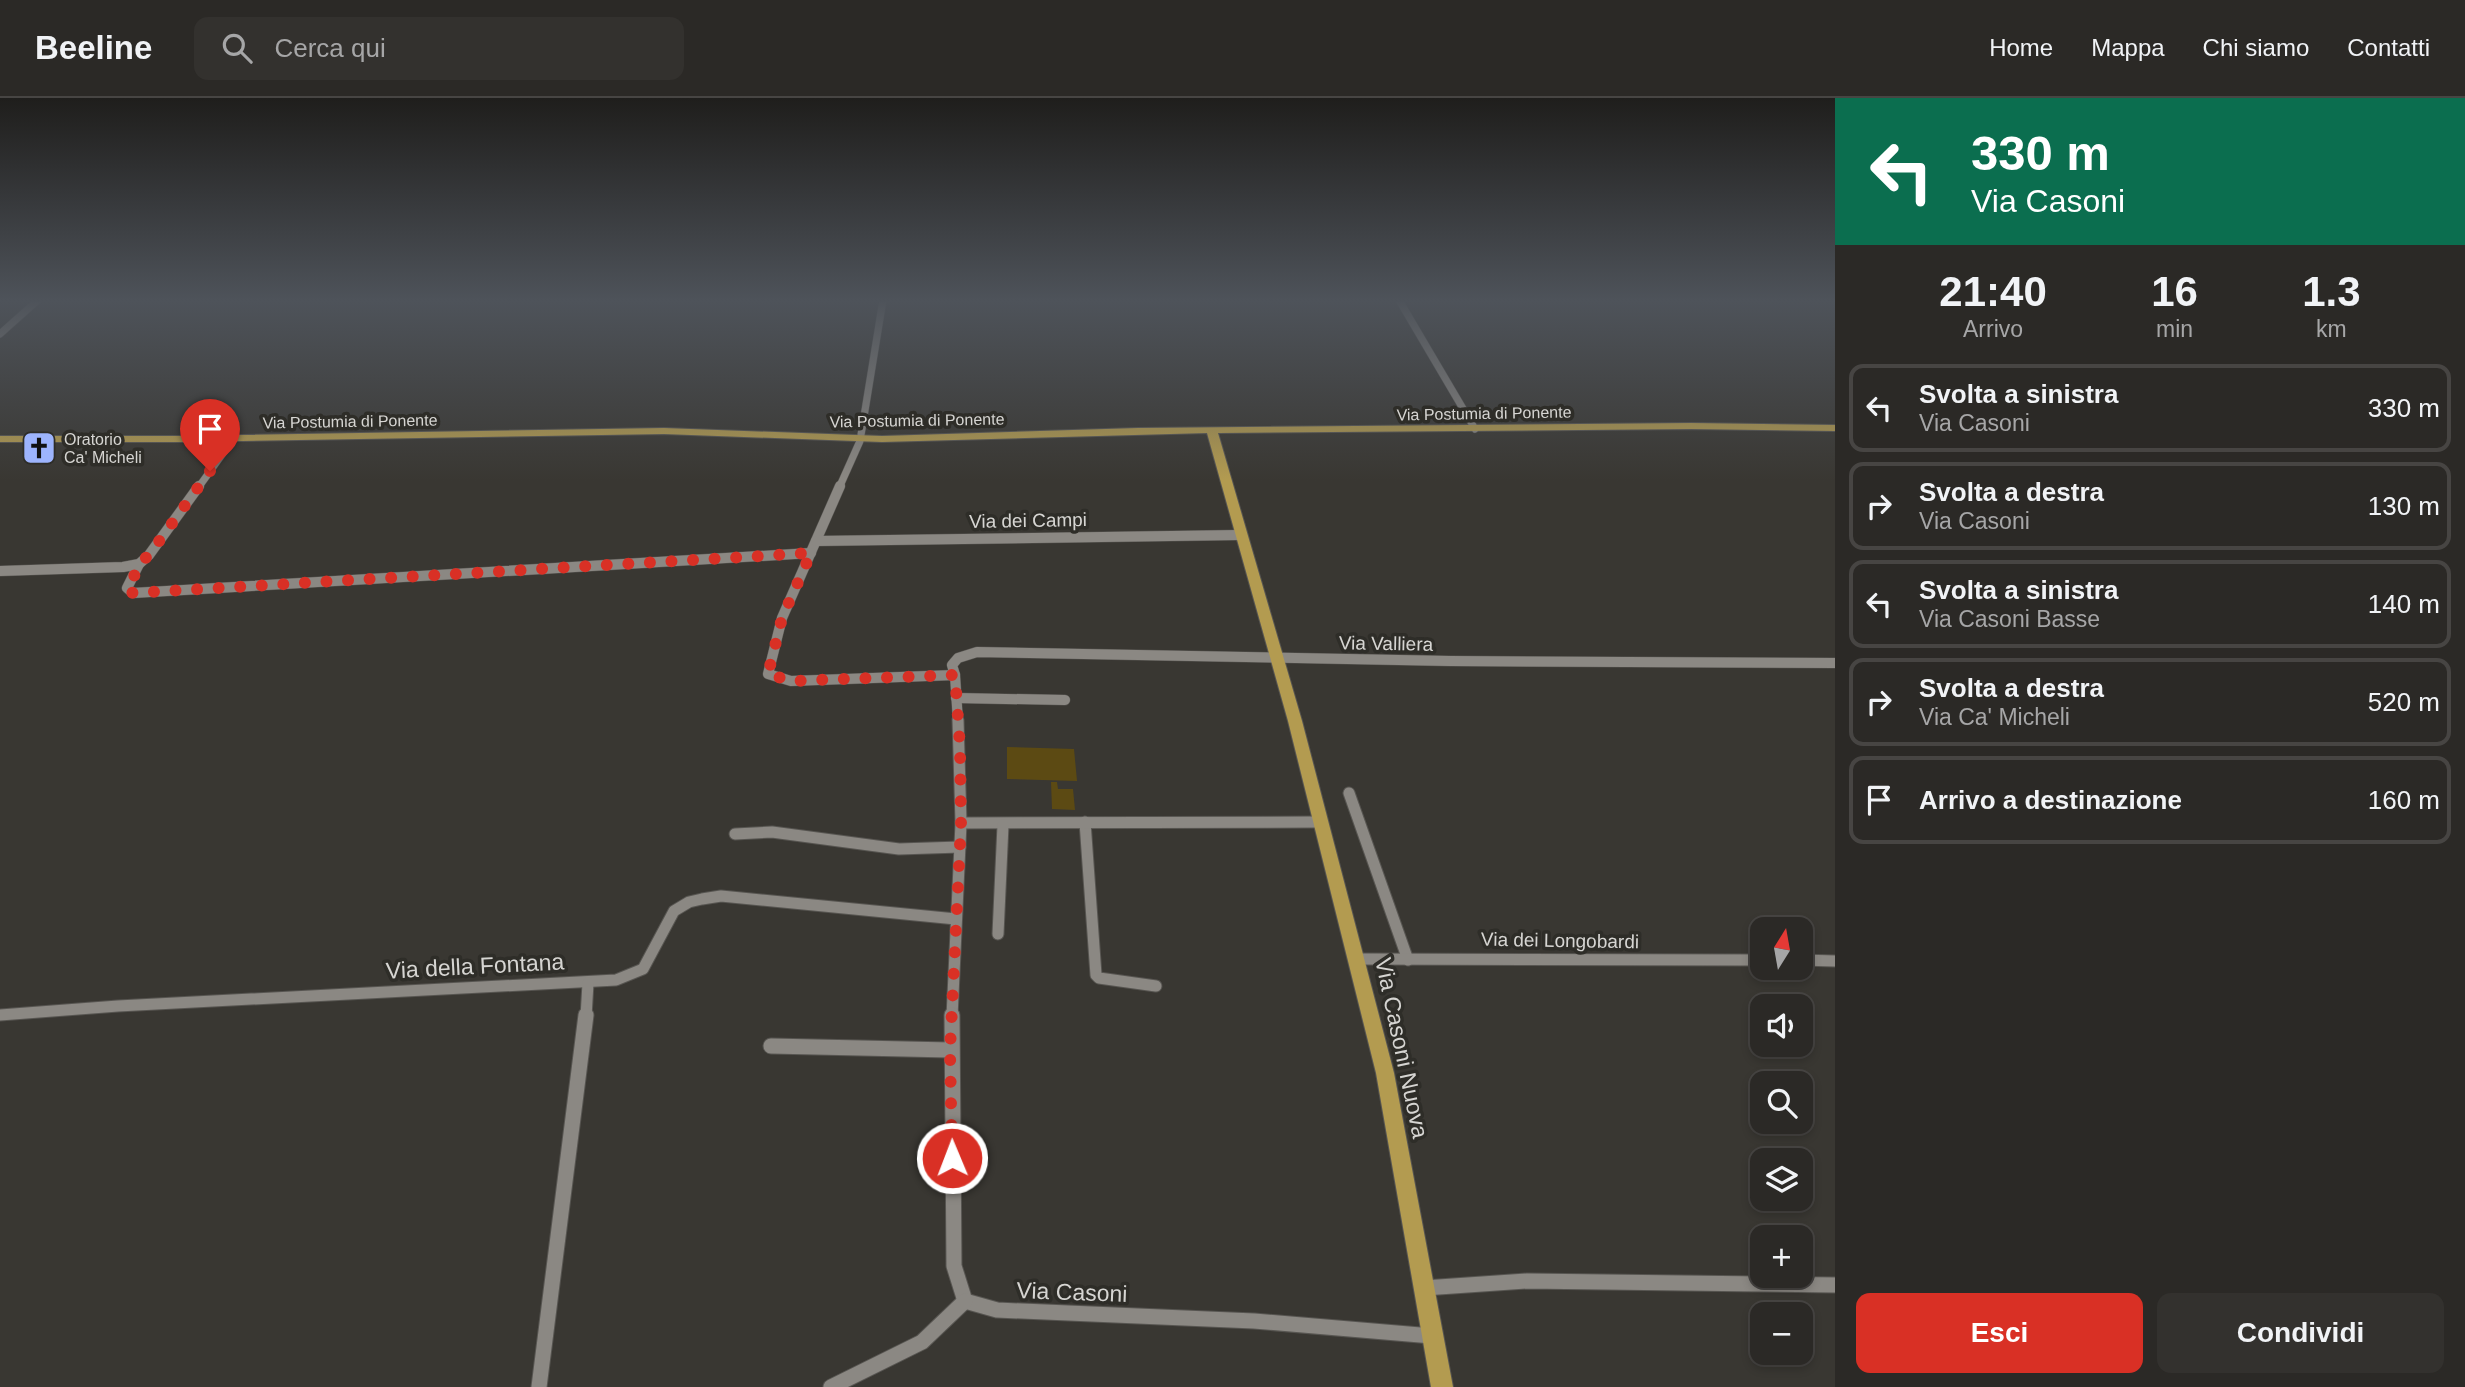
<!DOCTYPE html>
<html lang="it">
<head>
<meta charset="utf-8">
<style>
  :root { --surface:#2b2926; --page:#33312e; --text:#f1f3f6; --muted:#a6a6a7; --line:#474543; --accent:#d93025 }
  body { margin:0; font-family:Arial,sans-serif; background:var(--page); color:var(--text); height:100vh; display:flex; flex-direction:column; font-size:26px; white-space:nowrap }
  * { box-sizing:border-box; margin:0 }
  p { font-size:23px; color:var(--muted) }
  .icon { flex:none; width:38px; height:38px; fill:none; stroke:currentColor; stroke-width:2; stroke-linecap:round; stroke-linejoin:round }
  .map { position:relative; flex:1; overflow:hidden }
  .sheet { display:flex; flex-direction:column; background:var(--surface); width:630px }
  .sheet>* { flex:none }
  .top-card { background:#0b6e4f; color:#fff; overflow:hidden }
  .needle { width:46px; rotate:11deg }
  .tools { position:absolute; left:1750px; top:819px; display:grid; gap:14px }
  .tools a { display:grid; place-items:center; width:63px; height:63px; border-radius:14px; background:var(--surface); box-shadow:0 4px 10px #0003,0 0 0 2px var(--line); font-size:35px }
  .pin { position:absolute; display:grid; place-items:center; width:60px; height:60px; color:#fff; margin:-72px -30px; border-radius:50% 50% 50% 0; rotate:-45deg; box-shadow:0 0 7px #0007 }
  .pin .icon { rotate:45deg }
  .me { position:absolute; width:77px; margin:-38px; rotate:359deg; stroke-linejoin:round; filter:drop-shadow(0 0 5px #0008) }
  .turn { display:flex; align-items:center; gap:24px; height:147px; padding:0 21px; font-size:32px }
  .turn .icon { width:91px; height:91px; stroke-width:2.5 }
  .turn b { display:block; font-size:49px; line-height:60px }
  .eta { display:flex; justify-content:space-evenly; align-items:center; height:119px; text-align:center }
  .eta b { font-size:42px; font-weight:700; line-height:49px }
  .action { display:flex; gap:14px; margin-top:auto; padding:14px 21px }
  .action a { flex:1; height:80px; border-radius:14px; background:var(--accent); color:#fff; font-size:28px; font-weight:700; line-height:80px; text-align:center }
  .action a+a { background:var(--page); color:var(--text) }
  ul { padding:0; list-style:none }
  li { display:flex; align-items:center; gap:21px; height:88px; margin:0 14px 10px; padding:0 7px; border:4px solid var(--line); border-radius:14px }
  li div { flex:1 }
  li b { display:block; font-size:26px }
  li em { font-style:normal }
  header { display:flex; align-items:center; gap:42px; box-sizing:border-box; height:98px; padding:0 35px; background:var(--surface); border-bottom:2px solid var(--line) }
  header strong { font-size:33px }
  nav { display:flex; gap:38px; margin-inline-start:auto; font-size:24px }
  .search { width:490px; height:63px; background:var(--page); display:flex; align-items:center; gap:18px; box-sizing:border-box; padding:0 24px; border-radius:14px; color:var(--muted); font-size:26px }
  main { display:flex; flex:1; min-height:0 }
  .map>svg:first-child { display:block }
</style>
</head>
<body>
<header>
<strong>Beeline</strong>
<div class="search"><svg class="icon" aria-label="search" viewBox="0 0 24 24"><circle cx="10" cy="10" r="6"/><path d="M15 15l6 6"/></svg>Cerca qui</div>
<nav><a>Home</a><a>Mappa</a><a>Chi siamo</a><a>Contatti</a></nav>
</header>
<main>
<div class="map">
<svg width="1835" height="1289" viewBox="0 0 1835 1289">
  <rect width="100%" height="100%" fill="#393732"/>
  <!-- green -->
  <g fill="#5c4a13">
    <path d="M1007 649 1074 651 1077 683 1007 681Z"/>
    <path d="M1051 684H1057L1058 691H1073L1075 712 1052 711Z"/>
  </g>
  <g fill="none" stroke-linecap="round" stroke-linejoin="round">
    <defs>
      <g id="minor-far3">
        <path d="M1399 202 1475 331"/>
        <path d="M0 236 38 202"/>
        <path d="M198 390 234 340"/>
        <path d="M839 390 860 343 883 202"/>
      </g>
      <g id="minor-far2">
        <path d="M840 388 782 520 768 576 791 583 955 577 958 624"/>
        <path d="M816 443 1240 437"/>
        <path d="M139 466 127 490 133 495 811 455"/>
        <path d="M0 473 123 469 139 466 149 457 199 388"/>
        <path d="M955 577 952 567 958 560 977 554 1450 563 1835 565"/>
        <path d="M956 600 1065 602"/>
      </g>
      <g id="minor-far1">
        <path d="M1349 695 1408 862"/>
        <path d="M1085 724 1096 877 1099 880 1156 888"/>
        <path d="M961 725 1319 724"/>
        <path d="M735 736 772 734 899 751 960 749"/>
        <path d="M998 836 1003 727"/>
        <path d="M1357 861 1762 862"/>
        <path d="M1801 862 1835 863"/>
        <path d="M0 917 118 908 616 882 643 871 674 813 689 804 702 801 721 798 956 821"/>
        <path d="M586 919 588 885"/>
        <path d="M952 919 961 725 958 622"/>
      </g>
      <g id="minor">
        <path d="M952 917 954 1168 965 1203 997 1212 1254 1223 1432 1238"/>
        <path d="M771 948 950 952"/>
        <path d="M1424 1190 1527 1183 1835 1187"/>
        <path d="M539 1289 586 917"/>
        <path d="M831 1289 922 1244 965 1203"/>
      </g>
      <path id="major" d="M1691 325 1835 327V333L1691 331 1218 335 1302 623 1394 975 1453 1289H1431L1376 975 1288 623 1207 335 882 344 664 336 184 344H0V338H184L664 330 882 338 1138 330Z"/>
    </defs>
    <!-- minor-far3 casing -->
    <use href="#minor-far3" stroke="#575551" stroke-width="8"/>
    <!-- minor-far2 casing -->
    <use href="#minor-far2" stroke="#575551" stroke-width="11"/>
    <!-- minor-far1 casing -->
    <use href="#minor-far1" stroke="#575551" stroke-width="13"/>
    <!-- minor casing -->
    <use href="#minor" stroke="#575551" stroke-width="17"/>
    <!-- major casing -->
    <use href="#major" stroke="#575551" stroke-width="2"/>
    <!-- minor-far3 -->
    <use href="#minor-far3" stroke="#8b8883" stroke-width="7"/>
    <!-- minor-far2 -->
    <use href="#minor-far2" stroke="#8b8883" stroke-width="10"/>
    <!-- minor-far1 -->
    <use href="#minor-far1" stroke="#8b8883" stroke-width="11"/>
    <!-- minor -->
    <use href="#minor" stroke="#8b8883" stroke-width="15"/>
    <!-- major -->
    <use href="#major" fill="#b39b50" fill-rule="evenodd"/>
  </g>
  <!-- sky -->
  <linearGradient id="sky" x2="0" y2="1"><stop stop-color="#1f1e1c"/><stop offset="0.53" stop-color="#4e535a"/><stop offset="1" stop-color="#4e535a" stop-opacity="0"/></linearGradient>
  <rect width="1835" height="383" fill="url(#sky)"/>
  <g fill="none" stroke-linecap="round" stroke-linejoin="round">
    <!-- route -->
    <path stroke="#d93025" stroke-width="12" stroke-dasharray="0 21.6" d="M210 373 149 457 139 466 128 493 133 495 811 455 782 520 768 576 791 583 955 577 960 649 961 726 950 952 952 1060"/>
  </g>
  <!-- icons -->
  <defs>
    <symbol id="church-square" viewBox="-11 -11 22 22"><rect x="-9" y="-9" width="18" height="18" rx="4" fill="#9db4fd" stroke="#2e2d28"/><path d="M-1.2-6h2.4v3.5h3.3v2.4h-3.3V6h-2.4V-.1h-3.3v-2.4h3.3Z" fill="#111"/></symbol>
  </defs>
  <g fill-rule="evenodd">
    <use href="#church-square" x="20" y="331" width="38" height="38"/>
  </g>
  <g text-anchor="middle" stroke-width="7" stroke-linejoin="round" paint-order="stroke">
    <!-- far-street labels -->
    <g font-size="16" fill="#d6d5d2" stroke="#2e2d28">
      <text transform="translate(1484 315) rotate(-1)" y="6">Via Postumia di Ponente</text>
      <text transform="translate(917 322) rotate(-1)" y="6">Via Postumia di Ponente</text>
      <text transform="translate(350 323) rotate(-1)" y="6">Via Postumia di Ponente</text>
    </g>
    <!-- far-poi labels -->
    <g font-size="16" fill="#d6d5d2" stroke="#2e2d28" text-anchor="start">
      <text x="64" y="347">Oratorio<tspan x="64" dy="18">Ca' Micheli</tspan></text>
    </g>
    <!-- street labels -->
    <g font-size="19" fill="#d6d5d2" stroke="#2e2d28">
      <text transform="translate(1028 422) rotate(-1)" y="7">Via dei Campi</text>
      <text transform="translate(1386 545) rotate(1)" y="7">Via Valliera</text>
      <text transform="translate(1560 842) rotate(1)" y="7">Via dei Longobardi</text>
    </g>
    <!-- near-street labels -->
    <g font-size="23" fill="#d6d5d2" stroke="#2e2d28">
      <text transform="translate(475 868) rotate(-3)" y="8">Via della Fontana</text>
      <text transform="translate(1402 950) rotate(78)" y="8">Via Casoni Nuova</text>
      <text transform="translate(1072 1194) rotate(2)" y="8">Via Casoni</text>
    </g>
  </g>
</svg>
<div class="tools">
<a><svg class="needle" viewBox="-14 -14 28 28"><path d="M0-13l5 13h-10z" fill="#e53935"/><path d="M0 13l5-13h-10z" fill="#a6a6a7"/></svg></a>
<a><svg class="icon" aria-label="sound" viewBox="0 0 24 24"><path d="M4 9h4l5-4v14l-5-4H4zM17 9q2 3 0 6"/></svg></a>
<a><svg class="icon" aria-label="search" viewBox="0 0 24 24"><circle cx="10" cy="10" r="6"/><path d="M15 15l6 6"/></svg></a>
<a><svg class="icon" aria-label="layers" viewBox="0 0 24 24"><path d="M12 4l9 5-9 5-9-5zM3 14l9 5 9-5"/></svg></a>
<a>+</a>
<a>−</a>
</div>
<div class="pin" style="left:210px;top:373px;background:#d93025"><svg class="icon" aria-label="arrive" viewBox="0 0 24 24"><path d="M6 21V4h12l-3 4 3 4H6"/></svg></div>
<svg class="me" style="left:952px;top:1060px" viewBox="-20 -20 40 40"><circle r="17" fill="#d93025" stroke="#fff" stroke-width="3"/><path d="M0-11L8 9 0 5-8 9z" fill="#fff"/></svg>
</div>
<section class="sheet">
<div class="top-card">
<div class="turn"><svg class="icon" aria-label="left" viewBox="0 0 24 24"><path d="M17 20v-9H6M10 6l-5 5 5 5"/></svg><div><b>330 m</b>Via Casoni</div></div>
</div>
<div class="eta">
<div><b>21:40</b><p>Arrivo</p></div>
<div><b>16</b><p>min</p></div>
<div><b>1.3</b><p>km</p></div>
</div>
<ul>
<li><svg class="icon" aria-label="left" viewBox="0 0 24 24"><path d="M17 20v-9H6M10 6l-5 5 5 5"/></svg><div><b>Svolta a sinistra</b><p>Via Casoni</p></div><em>330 m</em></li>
<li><svg class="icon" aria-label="right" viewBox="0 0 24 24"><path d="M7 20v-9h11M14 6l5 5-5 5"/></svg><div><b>Svolta a destra</b><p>Via Casoni</p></div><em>130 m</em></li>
<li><svg class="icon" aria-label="left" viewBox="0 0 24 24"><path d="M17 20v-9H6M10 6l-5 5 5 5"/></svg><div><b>Svolta a sinistra</b><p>Via Casoni Basse</p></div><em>140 m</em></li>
<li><svg class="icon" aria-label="right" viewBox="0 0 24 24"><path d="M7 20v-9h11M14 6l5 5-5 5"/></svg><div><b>Svolta a destra</b><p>Via Ca' Micheli</p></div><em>520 m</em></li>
<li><svg class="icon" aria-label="arrive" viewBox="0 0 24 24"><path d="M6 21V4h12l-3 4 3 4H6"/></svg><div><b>Arrivo a destinazione</b></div><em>160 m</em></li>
</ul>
<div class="action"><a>Esci</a><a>Condividi</a></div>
</section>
</main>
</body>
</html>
